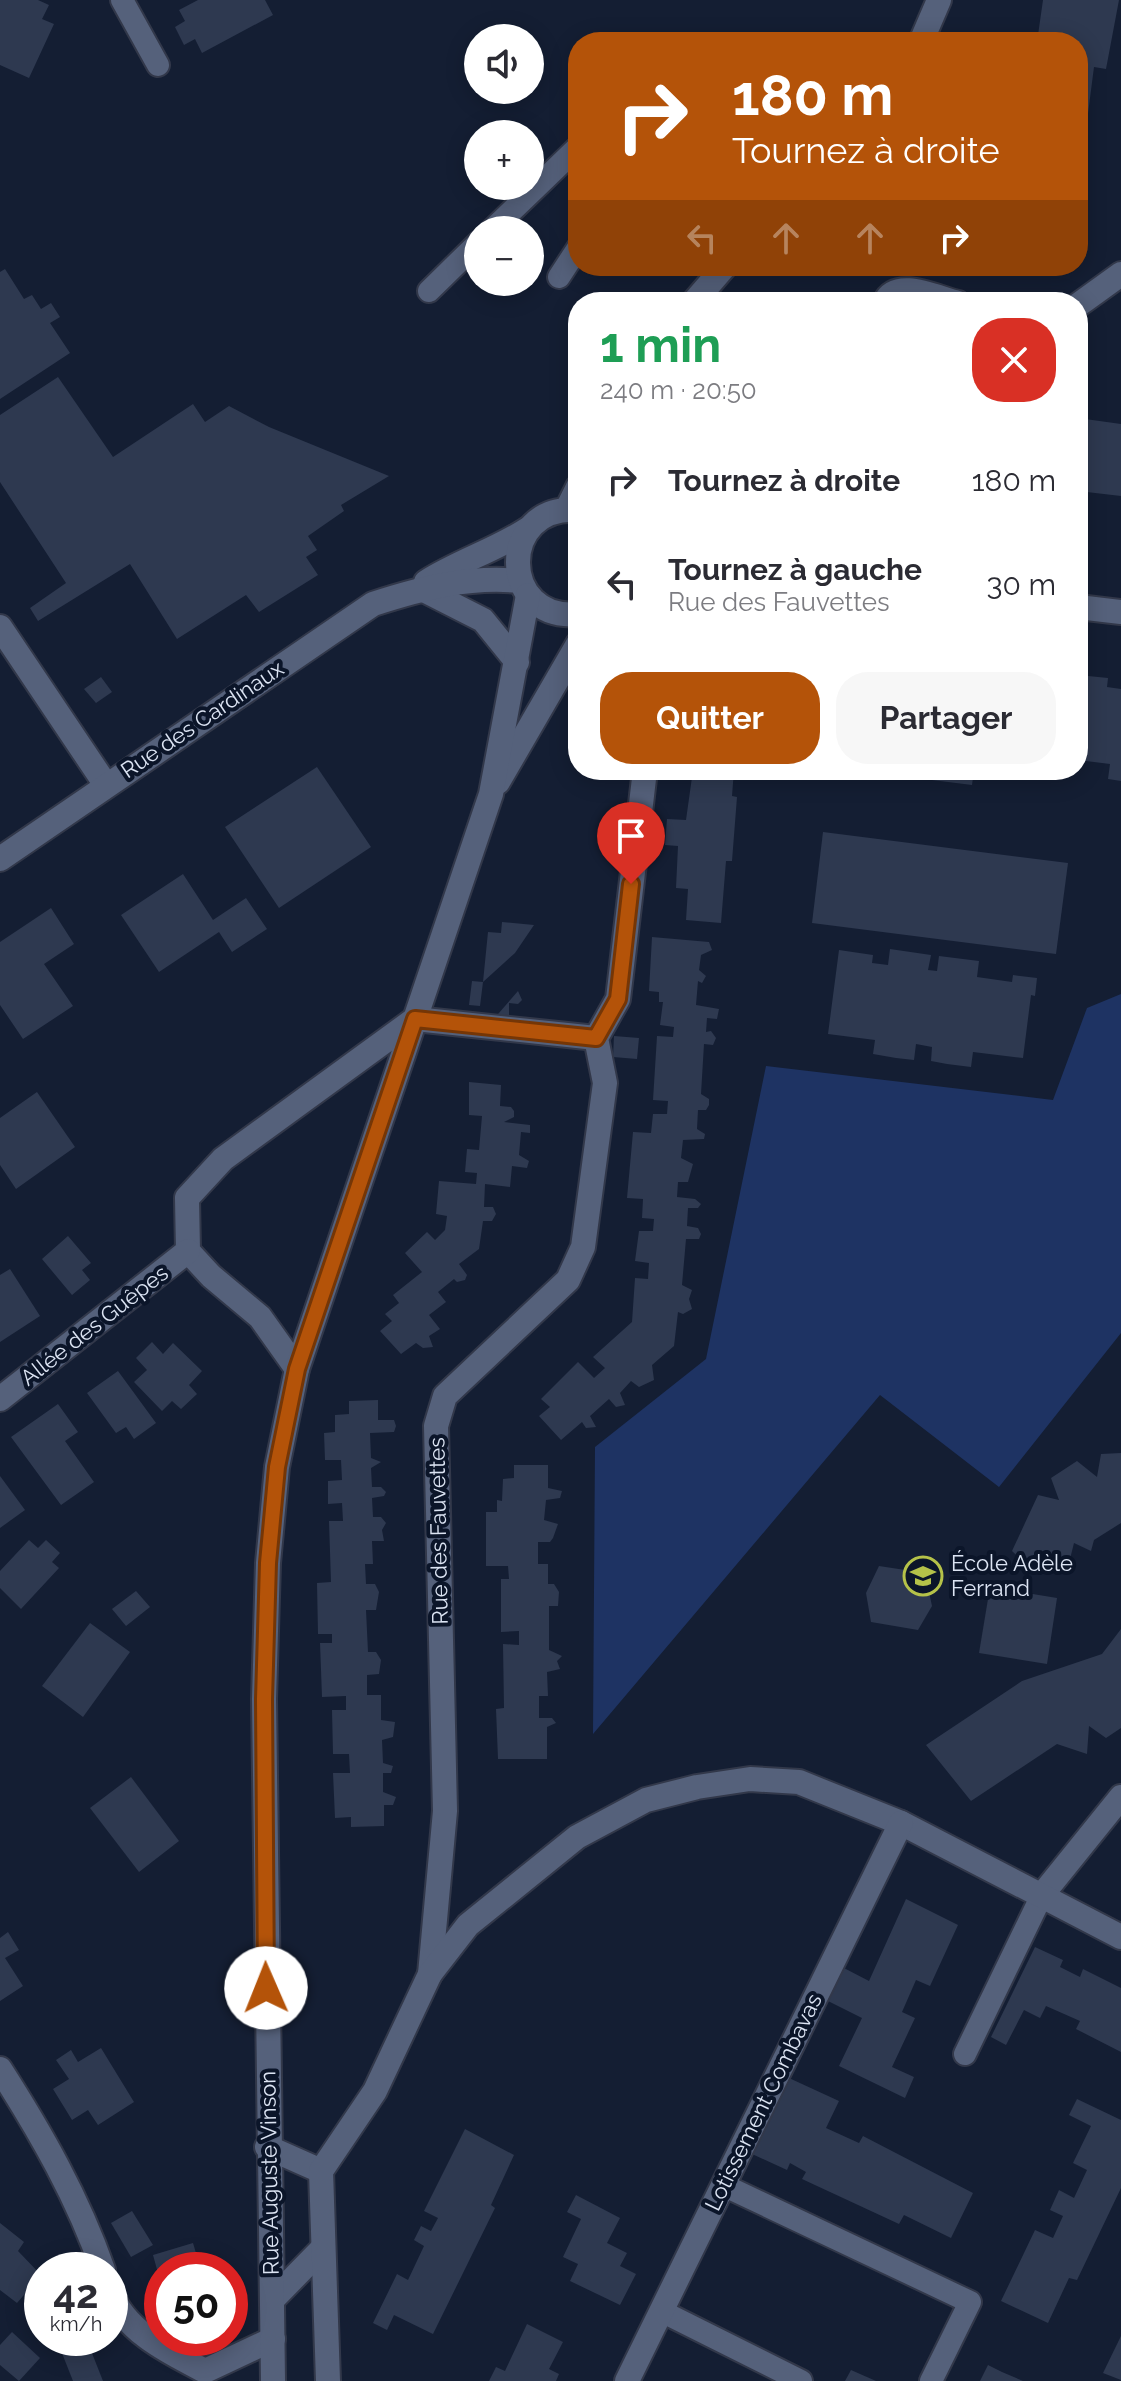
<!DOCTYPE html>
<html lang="fr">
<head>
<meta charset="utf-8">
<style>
  :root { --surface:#fff; --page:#f7f7f7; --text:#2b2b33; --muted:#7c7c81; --accent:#b45309 }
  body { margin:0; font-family:Raleway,sans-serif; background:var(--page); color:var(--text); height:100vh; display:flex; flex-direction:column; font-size:30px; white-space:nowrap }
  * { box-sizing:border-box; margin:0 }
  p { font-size:26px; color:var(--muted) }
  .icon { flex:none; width:44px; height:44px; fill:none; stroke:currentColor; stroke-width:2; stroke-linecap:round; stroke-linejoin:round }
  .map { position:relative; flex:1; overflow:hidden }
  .side { position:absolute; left:568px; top:292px; width:520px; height:488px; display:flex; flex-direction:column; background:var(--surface); border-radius:32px; box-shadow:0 4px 20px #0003 }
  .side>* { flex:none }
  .guide { position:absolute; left:568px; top:32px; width:520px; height:244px; border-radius:32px; box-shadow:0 4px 20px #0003; background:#b45309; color:#fff; overflow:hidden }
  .tools { position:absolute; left:464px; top:24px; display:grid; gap:16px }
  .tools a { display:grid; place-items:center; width:80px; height:80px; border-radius:50%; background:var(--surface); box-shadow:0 4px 20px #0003; font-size:40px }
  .speed { position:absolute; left:24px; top:2252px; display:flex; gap:16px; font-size:40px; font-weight:700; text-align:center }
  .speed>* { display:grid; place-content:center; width:104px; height:104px; border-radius:50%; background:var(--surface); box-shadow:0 4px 20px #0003; line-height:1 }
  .speed small { font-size:20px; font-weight:400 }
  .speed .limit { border:12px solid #d22; background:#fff; color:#111 }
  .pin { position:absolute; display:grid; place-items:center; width:68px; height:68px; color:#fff; margin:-82px -34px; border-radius:50% 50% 50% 0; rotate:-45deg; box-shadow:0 0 8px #0007 }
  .pin .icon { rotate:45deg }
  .me { position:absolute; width:88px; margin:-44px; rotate:359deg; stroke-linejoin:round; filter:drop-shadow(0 0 6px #0008) }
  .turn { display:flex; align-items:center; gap:28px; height:168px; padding:0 32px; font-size:36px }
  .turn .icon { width:104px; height:104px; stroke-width:2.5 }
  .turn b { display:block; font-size:56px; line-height:68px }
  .lanes { display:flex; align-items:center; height:76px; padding:0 32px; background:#0003; justify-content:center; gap:40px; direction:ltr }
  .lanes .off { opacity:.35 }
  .round { display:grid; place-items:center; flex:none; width:84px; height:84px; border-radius:32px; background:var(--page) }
  .head { display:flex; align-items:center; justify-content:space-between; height:136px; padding:0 32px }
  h1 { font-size:48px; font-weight:700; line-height:60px; color:#1e9e55 }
  .button { display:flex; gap:16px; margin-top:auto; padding:16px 32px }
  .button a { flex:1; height:92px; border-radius:32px; background:var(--accent); color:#fff; font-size:32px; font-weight:700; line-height:92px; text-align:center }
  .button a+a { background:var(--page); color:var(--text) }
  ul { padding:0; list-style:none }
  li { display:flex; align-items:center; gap:24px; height:104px; padding:0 32px }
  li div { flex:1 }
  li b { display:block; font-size:30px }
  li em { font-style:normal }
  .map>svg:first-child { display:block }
</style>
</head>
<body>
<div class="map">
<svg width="1121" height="2381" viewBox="0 0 1121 2381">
  <rect width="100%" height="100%" fill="#141e33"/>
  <!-- green -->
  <path fill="#1e3363" d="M1121 994V1333L999 1487 880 1395 593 1734 595 1447 706 1359 766 1066 1053 1100 1087 1008Z"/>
  <!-- building -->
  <g fill="#2e3950">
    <path d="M0 0H38L49 5 42 19 54 24 29 78 0 65Z"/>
    <path d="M198 0H265L273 15 202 53 195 39 184 45 175 27 185 21 179 10Z"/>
    <path d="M1043 0H1119L1106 69 1094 67 1086 129 1078 128V42H1037Z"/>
    <path d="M5 269 24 299 32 295 41 309 51 303 60 317 50 323 70 353 0 399V272Z"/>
    <path d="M58 377 113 457 193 404 205 422 229 406 269 427 389 476 341 505 344 511 308 536 317 550 306 557 318 575 259 612 246 595 177 639 130 564 38 621 30 608 66 583 0 482V415Z"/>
    <path d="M1078 418 1121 424V496L1078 491Z"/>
    <path d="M1078 675 1108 678 1107 687 1121 689V781L1108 779 1110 764 1078 760Z"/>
    <path d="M101 677 112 692 96 703 84 689Z"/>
    <path d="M317 767 371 847 279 908 225 827Z"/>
    <path d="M693 770H734L732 796 737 797 732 861H726L721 923 686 920 688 889 676 888 678 846 665 845 667 819 686 820Z"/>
    <path d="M875 770H916L915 778 874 773Z"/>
    <path d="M933 770H974L972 785 932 780Z"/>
    <path d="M985 770H1025L1024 777Z"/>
    <path d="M823 832 1068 863 1056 954 812 923Z"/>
    <path d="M183 874 213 920 246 898 267 929 232 952 219 932 159 972 121 915Z"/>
    <path d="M51 908 74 944 44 964 73 1006 23 1039 0 1005V942Z"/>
    <path d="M502 922 534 925 515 953 483 982 488 932 501 933Z"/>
    <path d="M652 937 709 942 712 950 701 955 699 970 706 976 702 983 698 981 696 1005 719 1009 717 1019 707 1018 706 1032 711 1031 716 1038 713 1045 704 1044 701 1094 709 1099V1105L706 1110H698L697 1129 705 1134 704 1139 683 1140 681 1158 693 1164 688 1182H678L677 1197 695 1199 701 1204 698 1208H688L687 1226 698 1228 701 1234 699 1239H686L682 1285 692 1290 689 1299 692 1309 683 1314 678 1312 674 1346 652 1365 654 1380 639 1387 631 1381 620 1393 625 1405 616 1407 609 1399 590 1416 596 1427 586 1428 582 1422 561 1440 539 1416 550 1407 541 1399 578 1362 594 1378 605 1368 593 1357 632 1322 635 1278 648 1279 649 1263 635 1261 639 1231H653L654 1219 642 1218 643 1199 627 1198 633 1132 651 1133 653 1114H667L668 1101 653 1100 657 1036 673 1037 674 1027 660 1025 663 1002H659V992L649 991Z"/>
    <path d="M890 949 931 955 928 970 937 971 939 956 979 961 977 977 1012 982 1013 975 1037 978 1035 996 1031 995 1023 1058 973 1052 971 1067 947 1064 931 1061 932 1047 916 1044 914 1060 896 1058 873 1054 875 1040 828 1034 839 950 873 955 872 963 888 965Z"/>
    <path d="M472 981 483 982 480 1006 469 1005Z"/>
    <path d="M518 991 522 1000 518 1004 509 1003V1023L492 1021Z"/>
    <path d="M614 1036 639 1038 637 1059 613 1057Z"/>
    <path d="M469 1082 501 1085 500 1106 511 1107 514 1111V1117L504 1122 530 1125V1133L521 1132 519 1155 529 1161 527 1168 512 1166 510 1187 485 1184 484 1207H493L496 1214 492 1221H483L479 1249 459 1264 467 1275 465 1280 457 1282 454 1279 438 1292 446 1302 429 1315 440 1329 429 1336 433 1347 423 1348 416 1343 401 1354 380 1331 392 1321 385 1314 399 1303 393 1295 422 1272 405 1253 427 1232 435 1240 445 1230 447 1216 436 1214 439 1181 476 1184 477 1173 465 1172 467 1149 479 1150 482 1116 469 1115Z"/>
    <path d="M37 1092 75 1147 16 1189 0 1165V1118Z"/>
    <path d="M68 1236 91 1263 82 1270 90 1280 72 1295 42 1259Z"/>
    <path d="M10 1269 40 1316 0 1342V1275Z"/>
    <path d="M152 1342 163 1354 173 1343 202 1371 189 1385 197 1394 181 1409 172 1401 162 1411 134 1382 147 1370 136 1358Z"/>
    <path d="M118 1371 156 1423 134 1439 126 1427 116 1433 87 1393Z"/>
    <path d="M378 1400V1420H394L396 1426 394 1432 370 1433 371 1458 381 1462 371 1468 372 1487H381L386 1492 384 1496 372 1498 373 1517H381L386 1523 382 1530 384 1541H372L373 1564H365L366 1584H375L379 1592 376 1610H366L368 1652H376L381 1660 379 1674 367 1675V1695H381V1720L395 1722 393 1737 382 1740 383 1763 393 1766 391 1773H383V1792L396 1797 393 1805H384V1826L351 1827V1817L335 1818 333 1773H350L349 1754H333L332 1710H346V1696L322 1697 320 1643H332V1634H318L317 1583 331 1582 329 1521H343L342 1503 328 1504V1481L342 1480 341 1460H325L324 1433 335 1432V1415L349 1414V1401Z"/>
    <path d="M58 1404 78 1432 65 1441 94 1482 61 1505 11 1437Z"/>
    <path d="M1121 1453V1523L1094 1540 1091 1551 1074 1543 1067 1571 1034 1572 1012 1551 1038 1495 1059 1500 1051 1478 1077 1461 1097 1477 1101 1454Z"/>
    <path d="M514 1465H548V1488L562 1491 560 1498 546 1500 544 1520 558 1524 553 1538 550 1542H538V1564H548V1584H554L559 1592 558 1606H549V1650L562 1656 557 1661 560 1669 547 1672 548 1696H539V1718H552L556 1723 547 1727V1759H498L496 1709 504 1708 503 1644 519 1645V1631L501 1632V1579H509L508 1566H486V1512H497V1500L502 1501 503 1479 514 1478Z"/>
    <path d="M0 1476 25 1510 0 1528Z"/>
    <path d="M29 1540 38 1548 46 1540 60 1553 52 1562 59 1568 21 1609 0 1588V1571Z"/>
    <path d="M879 1566 925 1573 932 1606 918 1630 871 1622 866 1593Z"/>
    <path d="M990 1587 1057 1598 1047 1664 979 1653Z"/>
    <path d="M136 1591 150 1607 126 1626 112 1609Z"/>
    <path d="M90 1623 130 1652 83 1717 42 1686Z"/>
    <path d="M1121 1629V1728L1106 1738 1089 1726 1087 1754 1057 1744 971 1801 926 1745 1022 1681 1102 1654Z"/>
    <path d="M131 1777 179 1841 139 1872 90 1808Z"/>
    <path d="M906 1899 958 1925 930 1986 916 1980 902 2012 915 2018 892 2067 914 2077 905 2098 839 2066 862 2018 826 2000 842 1967 869 1981Z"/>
    <path d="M8 1932 19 1950 5 1958 23 1986 0 2001V1938Z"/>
    <path d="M1035 1947 1063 1960 1060 1967 1080 1977 1083 1969 1121 1988V2052L1076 2029 1080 2021 1046 2006 1040 2018 1024 2010 1006 2045 991 2037Z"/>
    <path d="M101 2048 134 2102 98 2125 88 2110 72 2120 53 2089 69 2079 56 2060 71 2050 78 2062Z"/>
    <path d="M789 2078 839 2101 826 2128 859 2143 863 2136 973 2193 951 2238 904 2215 899 2224 802 2179 806 2172 790 2163 787 2170 752 2154Z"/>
    <path d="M1077 2099 1121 2120V2188L1077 2280 1069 2278 1048 2323 1001 2301 1035 2230 1053 2238 1063 2216 1050 2210 1059 2190 1074 2198 1087 2170 1073 2163 1091 2126 1069 2115Z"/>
    <path d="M465 2129 514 2155 491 2205 495 2208 433 2334 394 2315 387 2330 373 2323 397 2274 408 2280 424 2246 414 2240 421 2226 431 2231 438 2218 424 2211Z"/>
    <path d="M576 2195 620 2218 607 2243 627 2253 620 2266 636 2274 620 2305 570 2281 578 2264 563 2257 581 2219 567 2212Z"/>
    <path d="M132 2211 153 2245 131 2257 111 2223Z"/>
    <path d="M0 2223 24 2242 18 2251 41 2275 17 2303 0 2290Z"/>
    <path d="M193 2243 201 2270H162L161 2284 153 2255Z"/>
    <path d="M527 2324 563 2342 549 2369 559 2374 556 2381H489L496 2367 505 2371Z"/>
    <path d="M12 2332 40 2358 19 2381 0 2365V2345Z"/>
    <path d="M1121 2336V2380L1103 2373Z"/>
    <path d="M56 2338H86L103 2381H73Z"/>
    <path d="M988 2365 1002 2372 1023 2381H980Z"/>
    <path d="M851 2370 876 2381H845Z"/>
  </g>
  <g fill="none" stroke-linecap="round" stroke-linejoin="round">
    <defs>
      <g id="lane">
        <path d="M122 0 158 65"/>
        <path d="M492 230 578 147"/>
        <path d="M559 277 578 248"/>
        <path d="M429 291 478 243"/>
        <path d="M884 302C896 276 937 297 958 302"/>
        <path d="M965 2054 1042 1895"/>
        <path d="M723 2185 970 2302 931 2381"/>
        <path d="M661 2311 801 2381"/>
      </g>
      <g id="street">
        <path d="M1078 305 1121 274"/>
        <path d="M426 582C459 561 496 550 528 529"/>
        <path d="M422 589 483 620 517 662"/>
        <path d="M0 627 106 785"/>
        <path d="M0 859 373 604C422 588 469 576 520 581"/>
        <path d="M297 1369 260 1317 211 1276 188 1251 187 1198 223 1159 415 1019 596 1038"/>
        <path d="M0 1399 188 1251"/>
        <path d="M1042 1895 1121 1797"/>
        <path d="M430 1974 445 1811 436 1426 445 1396 568 1280 583 1247 605 1083 596 1038 618 999 645 770"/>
        <path d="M0 2069C41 2133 78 2198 103 2270"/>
        <path d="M267 2147 321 2171"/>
        <path d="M110 2291C124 2331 170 2353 205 2371L273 2339"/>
        <path d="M272 2300 322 2249"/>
        <path d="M328 2381 321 2171 375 2091 430 1974 468 1925 577 1837 646 1800 697 1787 750 1779 799 1782 901 1823 1121 1937"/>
        <path d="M627 2381 901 1823"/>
      </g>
      <g id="secondary">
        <path d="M921 42 939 0"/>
        <path d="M694 302 725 266"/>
        <path d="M567 509 578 487"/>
        <path d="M578 510C497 504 499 622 578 614"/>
        <path d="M1078 607 1121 612"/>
        <path d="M498 782 578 644"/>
        <path d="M273 2381 264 1699 268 1563 277 1467 297 1369 491 794 528 595"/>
      </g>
    </defs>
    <!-- lane casing -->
    <use href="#lane" stroke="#32384a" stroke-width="26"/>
    <!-- street casing -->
    <use href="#street" stroke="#32384a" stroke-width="28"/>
    <!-- secondary casing -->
    <use href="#secondary" stroke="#32384a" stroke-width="28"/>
    <!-- lane -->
    <use href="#lane" stroke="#55617b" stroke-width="22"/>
    <!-- street -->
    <use href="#street" stroke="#55617b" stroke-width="24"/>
    <!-- secondary -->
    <use href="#secondary" stroke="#55617b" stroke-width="24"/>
  </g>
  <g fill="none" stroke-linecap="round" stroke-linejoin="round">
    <defs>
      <path id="route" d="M266 1988 264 1699 268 1563 277 1467 297 1369 415 1019 596 1038 618 999 631 884"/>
    </defs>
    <!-- route casing -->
    <use href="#route" stroke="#753606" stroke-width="20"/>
    <!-- route -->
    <use href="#route" stroke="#b45309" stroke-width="14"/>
  </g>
  <!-- icons -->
  <defs>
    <symbol id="school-ring" viewBox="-11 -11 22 22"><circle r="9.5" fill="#0b1529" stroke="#b5c249" stroke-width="1.5"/><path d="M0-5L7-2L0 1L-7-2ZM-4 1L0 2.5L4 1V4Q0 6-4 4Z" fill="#b5c249"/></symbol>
  </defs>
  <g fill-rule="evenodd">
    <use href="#school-ring" x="901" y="1554" width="44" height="44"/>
  </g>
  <g text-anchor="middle" stroke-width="8" stroke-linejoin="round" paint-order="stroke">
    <!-- street labels -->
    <g font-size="22" fill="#dce4f3" stroke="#0b1529">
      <text transform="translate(202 719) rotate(-34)" y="8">Rue des Cardinaux</text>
      <text transform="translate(94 1325) rotate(-38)" y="8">Allée des Guêpes</text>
      <text transform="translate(438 1531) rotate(-91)" y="8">Rue des Fauvettes</text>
      <text transform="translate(763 2102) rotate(-64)" y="8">Lotissement Combavas</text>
      <text transform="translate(269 2173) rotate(-91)" y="8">Rue Auguste Vinson</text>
    </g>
    <!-- poi labels -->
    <g font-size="22" fill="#dce4f3" stroke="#0b1529" text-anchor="start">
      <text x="951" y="1571">École Adèle<tspan x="951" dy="25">Ferrand</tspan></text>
    </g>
  </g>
</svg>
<div class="tools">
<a><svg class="icon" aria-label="sound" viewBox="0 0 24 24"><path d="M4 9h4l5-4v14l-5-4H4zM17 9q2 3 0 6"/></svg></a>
<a>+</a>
<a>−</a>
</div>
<div class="speed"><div>42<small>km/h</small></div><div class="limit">50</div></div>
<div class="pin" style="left:631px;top:884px;background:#d93025"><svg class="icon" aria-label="arrive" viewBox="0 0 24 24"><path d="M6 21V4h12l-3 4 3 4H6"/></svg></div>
<svg class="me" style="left:266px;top:1988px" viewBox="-20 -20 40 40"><circle r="19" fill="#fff"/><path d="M0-13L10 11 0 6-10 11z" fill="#b45309"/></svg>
<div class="guide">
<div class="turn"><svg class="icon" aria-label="right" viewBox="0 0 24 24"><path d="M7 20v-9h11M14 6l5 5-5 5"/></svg><div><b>180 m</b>Tournez à droite</div></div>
<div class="lanes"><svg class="icon off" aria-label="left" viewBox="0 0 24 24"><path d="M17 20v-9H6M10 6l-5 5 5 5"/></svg><svg class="icon off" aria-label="ahead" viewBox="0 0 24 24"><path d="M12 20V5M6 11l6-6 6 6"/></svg><svg class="icon off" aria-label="ahead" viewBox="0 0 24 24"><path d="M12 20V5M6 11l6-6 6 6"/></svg><svg class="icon" aria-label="right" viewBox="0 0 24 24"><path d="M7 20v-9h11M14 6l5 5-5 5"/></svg></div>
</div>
<section class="side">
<div class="head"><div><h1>1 min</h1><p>240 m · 20:50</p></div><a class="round" style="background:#d93025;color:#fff"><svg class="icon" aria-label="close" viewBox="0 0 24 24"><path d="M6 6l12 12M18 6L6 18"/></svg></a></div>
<ul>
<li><svg class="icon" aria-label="right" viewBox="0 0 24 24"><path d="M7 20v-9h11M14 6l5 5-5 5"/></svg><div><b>Tournez à droite</b></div><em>180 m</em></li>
<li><svg class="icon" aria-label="left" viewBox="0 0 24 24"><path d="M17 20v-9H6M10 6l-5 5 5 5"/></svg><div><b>Tournez à gauche</b><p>Rue des Fauvettes</p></div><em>30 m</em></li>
</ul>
<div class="button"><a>Quitter</a><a>Partager</a></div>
</section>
</div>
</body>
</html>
